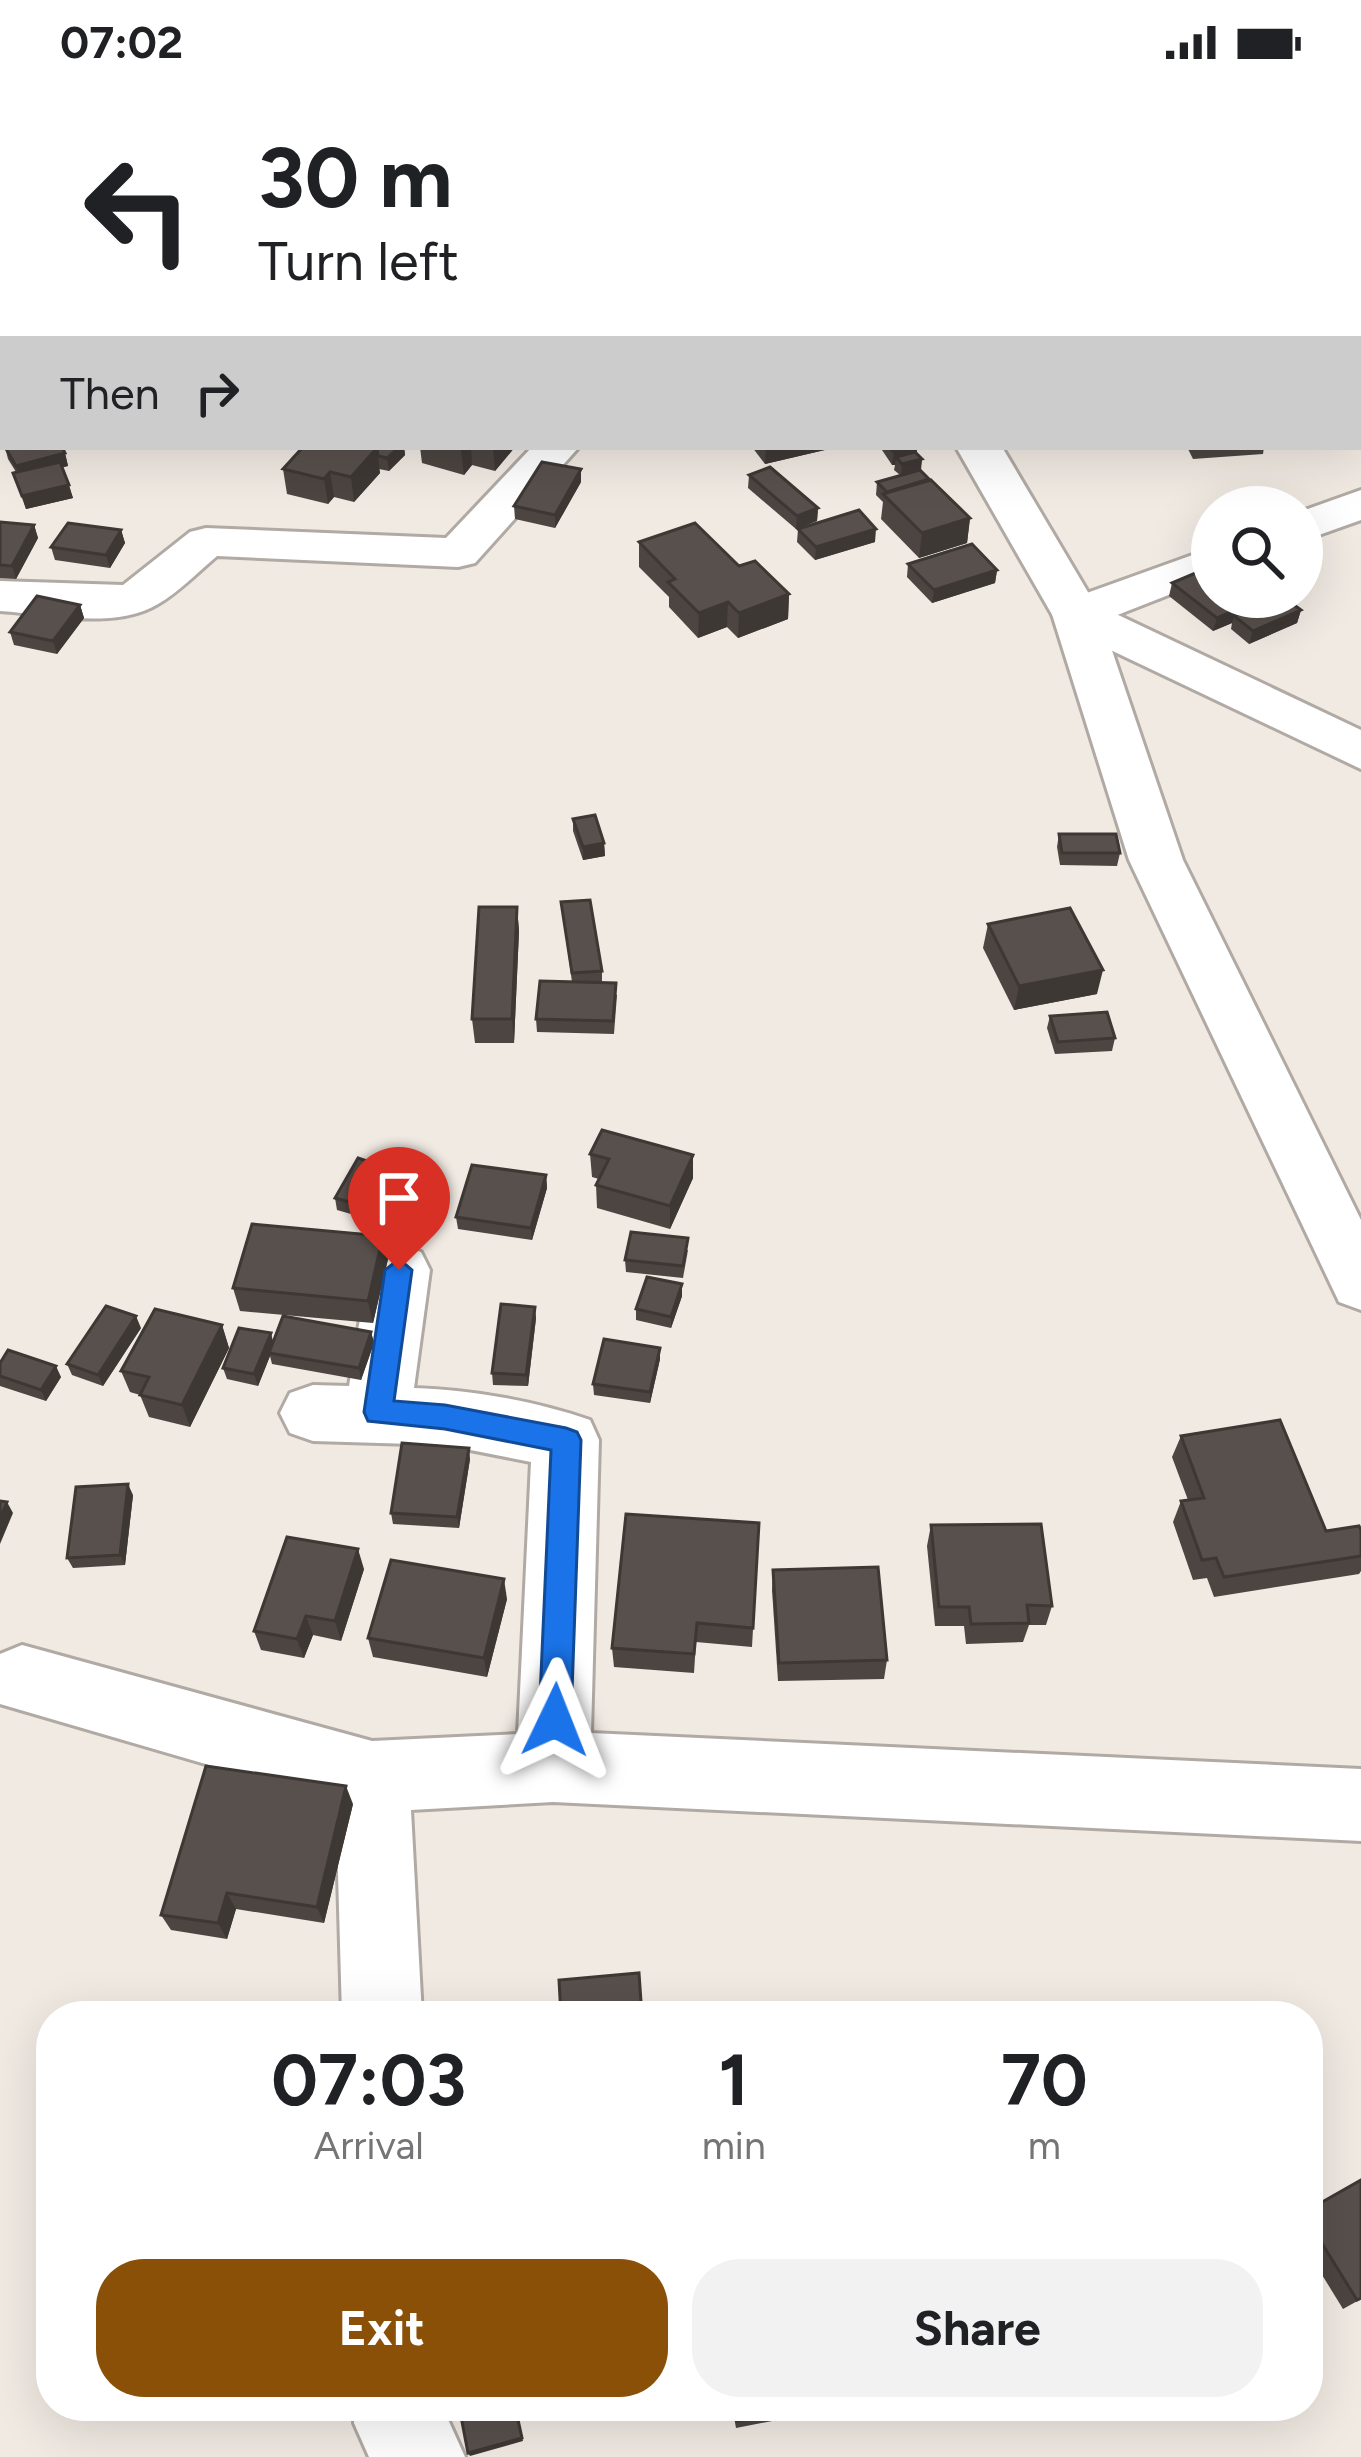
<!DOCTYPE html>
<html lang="en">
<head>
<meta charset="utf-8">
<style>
  :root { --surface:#fff; --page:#f2f2f2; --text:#202124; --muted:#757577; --accent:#8a5008 }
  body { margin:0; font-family:Figtree,sans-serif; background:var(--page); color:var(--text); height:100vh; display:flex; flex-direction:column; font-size:45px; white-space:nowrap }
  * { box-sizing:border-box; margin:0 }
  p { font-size:39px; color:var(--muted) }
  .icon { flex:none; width:66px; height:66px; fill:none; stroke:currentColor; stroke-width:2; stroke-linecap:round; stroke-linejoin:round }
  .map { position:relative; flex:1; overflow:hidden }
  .sheet { position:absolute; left:36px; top:1917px; width:1287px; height:420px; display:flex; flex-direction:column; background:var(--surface); border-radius:48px; box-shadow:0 12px 48px #0002 }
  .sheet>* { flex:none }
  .banner { position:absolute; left:0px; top:0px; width:1362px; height:366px; box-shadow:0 12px 48px #0002; background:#fff; color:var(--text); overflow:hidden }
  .tools { position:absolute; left:1191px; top:402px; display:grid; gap:24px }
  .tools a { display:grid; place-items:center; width:132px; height:132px; border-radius:50%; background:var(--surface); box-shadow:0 12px 48px #0002; font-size:60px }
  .pin { position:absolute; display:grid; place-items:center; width:102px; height:102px; color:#fff; margin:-123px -51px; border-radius:50% 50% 50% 0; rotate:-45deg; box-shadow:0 0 12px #0007 }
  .pin .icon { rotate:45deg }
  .me { position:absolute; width:132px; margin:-66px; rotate:2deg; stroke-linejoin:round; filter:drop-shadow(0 0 9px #0008) }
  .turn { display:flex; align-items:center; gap:42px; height:252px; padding:0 60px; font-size:54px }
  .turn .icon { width:156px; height:156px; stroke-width:2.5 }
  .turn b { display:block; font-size:84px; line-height:102px }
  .then { display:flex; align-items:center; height:114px; padding:0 60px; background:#0003; gap:24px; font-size:45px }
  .eta { display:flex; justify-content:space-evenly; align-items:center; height:204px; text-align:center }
  .eta b { font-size:72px; font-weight:700; line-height:84px }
  .primary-button { display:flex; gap:24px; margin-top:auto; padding:24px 60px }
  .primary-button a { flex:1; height:138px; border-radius:48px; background:var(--accent); color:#fff; font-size:48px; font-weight:700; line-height:138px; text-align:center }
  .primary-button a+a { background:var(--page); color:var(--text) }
  .status { display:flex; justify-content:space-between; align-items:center; height:84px; padding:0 60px; background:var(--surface); direction:ltr }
  .status svg { height:33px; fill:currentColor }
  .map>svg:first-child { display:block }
</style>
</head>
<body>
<div class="status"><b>07:02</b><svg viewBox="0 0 49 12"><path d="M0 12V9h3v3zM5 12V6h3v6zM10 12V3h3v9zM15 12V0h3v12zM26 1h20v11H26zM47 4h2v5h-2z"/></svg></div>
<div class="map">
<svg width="1361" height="2373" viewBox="0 0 1361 2373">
  <rect width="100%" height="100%" fill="#f1eae3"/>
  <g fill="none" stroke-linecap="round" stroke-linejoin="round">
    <defs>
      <g id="minor">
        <path d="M24 0H75L77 3H26Z"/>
        <path d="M1334 0H1361V13L1359 3H1332Z"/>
        <path d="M3 100V127L0 128V101Z"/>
        <path d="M532 363H579L475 479 458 483 217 472C198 488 179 508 158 520 116 546 47 530 0 527V497L123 501 190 448 206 444 446 454Z"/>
        <path d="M1361 406V436L1302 457V427Z"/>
        <path d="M1212 464V494L1102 537 1183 776 1361 1136V1226L1339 1218 1129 776 1052 530 1059 519Z"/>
        <path d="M399 1161 421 1168 430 1186 414 1304C472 1306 536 1317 590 1336L599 1356 591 1649 1361 1685V1757L553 1718 411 1726 422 1932H342L336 1718 0 1620V1570L22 1561 372 1657 518 1650 531 1378 445 1361 313 1357 290 1349 280 1329 290 1309 313 1301 349 1302 368 1186 377 1168Z"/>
        <path d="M354 2322H442L465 2373H369L354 2339Z"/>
      </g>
      <g id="tertiary">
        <path d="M754 0H792L794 3H756Z"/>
        <path d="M956 363H1002L1095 520 1361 646V685L1058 541Z"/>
      </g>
    </defs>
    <!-- minor casing -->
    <use href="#minor" stroke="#b1a9a3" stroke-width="6"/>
    <!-- tertiary casing -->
    <use href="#tertiary" stroke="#b1a9a3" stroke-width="6"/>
    <!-- minor -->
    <use href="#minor" fill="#fff" fill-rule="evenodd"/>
    <!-- tertiary -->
    <use href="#tertiary" fill="#fff" fill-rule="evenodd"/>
  </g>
  <!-- wall -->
  <g fill="#4c4541">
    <path d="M185 0H261L258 3H186Z"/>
    <path d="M871 0H924V3H873Z"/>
    <path d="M993 0H1011V3H995Z"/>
    <path d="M5 363 65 369 68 382 62 383 73 414 26 425 13 389 16 388 8 375Z"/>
    <path d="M303 363H404L405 371 389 387 379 385 380 389 354 418 334 413 328 420 287 410 283 385Z"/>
    <path d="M420 363H515L495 387 472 381 464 391 422 379Z"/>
    <path d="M752 363H830L829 365 765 380Z"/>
    <path d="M880 363H917V370L922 375 921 387 970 434 967 459 919 474 881 435 883 418 876 411 877 398 900 391 894 386 895 381H892Z"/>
    <path d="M1187 363H1264L1263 370 1193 375Z"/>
    <path d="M749 391 818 424 817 437 796 445 748 404Z"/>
    <path d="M581 398 555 444 515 435 514 422Z"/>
    <path d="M0 438 34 441 38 454 16 495 0 494Z"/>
    <path d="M798 445 875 458 815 476 797 458Z"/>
    <path d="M121 446 125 459 110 484 55 476 51 463Z"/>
    <path d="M639 458 739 482 789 510 788 535 738 554 727 543 698 554 669 523V513L639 483Z"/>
    <path d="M908 480 997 486 995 499 932 519 907 493Z"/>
    <path d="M1172 499 1212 513H1283L1301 526 1297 539 1249 560 1231 545 1232 539 1213 547 1169 512Z"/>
    <path d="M80 521 84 534 57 570 14 561 10 548Z"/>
    <path d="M573 735 604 759 605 772 583 776 573 747Z"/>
    <path d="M1059 750 1120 769 1117 782 1060 781 1057 763Z"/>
    <path d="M561 818 602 887V898L617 911 614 950 537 948 536 935 572 898Z"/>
    <path d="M517 823 519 847 514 959H475L472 935Z"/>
    <path d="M988 840 1097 910 1014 926 983 864Z"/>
    <path d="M1050 932 1115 954 1112 967 1055 970 1047 944Z"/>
    <path d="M590 1070 693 1094 670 1145 597 1124 596 1101 599 1095 592 1093Z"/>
    <path d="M385 1083 388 1095 365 1134 337 1126 335 1114Z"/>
    <path d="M546 1091 547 1104 532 1156 458 1145 456 1133Z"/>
    <path d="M688 1166 683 1194 626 1188 625 1176Z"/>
    <path d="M388 1175 373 1239 240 1227 233 1204Z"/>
    <path d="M682 1212 671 1244 636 1236V1225Z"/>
    <path d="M536 1234 528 1302 493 1301 492 1289Z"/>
    <path d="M222 1241 229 1264 190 1343 149 1333 140 1311 130 1308 121 1287Z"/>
    <path d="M141 1244 103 1302 72 1291 67 1280Z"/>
    <path d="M371 1248 374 1259 361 1296 272 1280 270 1272 258 1302 227 1295 223 1284 273 1257Z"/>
    <path d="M660 1264V1275L650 1319 594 1311 593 1300Z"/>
    <path d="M0 1279 61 1293 46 1317 0 1302Z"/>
    <path d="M1181 1352 1326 1447 1361 1446V1487L1359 1490 1214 1513 1207 1494 1193 1496 1173 1438 1181 1417 1188 1416 1172 1373Z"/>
    <path d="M470 1375 459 1444 393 1440 391 1429Z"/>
    <path d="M133 1411 125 1481 73 1484 67 1474Z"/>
    <path d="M759 1439 752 1563 696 1558 694 1589 614 1583 612 1564Z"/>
    <path d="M931 1441 1052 1522 1046 1541H1029L1023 1558 966 1560 964 1542H935L927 1462Z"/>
    <path d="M364 1485 341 1557 313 1551 304 1574 261 1566 254 1547Z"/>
    <path d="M773 1486 887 1576 884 1595 778 1597 772 1506Z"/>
    <path d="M507 1515 487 1593 373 1573 368 1554Z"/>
    <path d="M353 1720 324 1839 236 1825 227 1855 171 1846 161 1831Z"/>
    <path d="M1308 2126 1361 2215 1343 2225 1308 2168Z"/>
    <path d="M259 2322H315L314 2331 264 2330 259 2326Z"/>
    <path d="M732 2322H849L736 2344Z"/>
  </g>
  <!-- shaded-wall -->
  <g fill="#3e3835">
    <path d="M236 0H261L258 3H237Z"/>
    <path d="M3 20V50L0 53V23Z"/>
    <path d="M399 363H404L405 371 389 387 387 374Z"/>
    <path d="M464 363H471L472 381 464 391 461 366Z"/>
    <path d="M493 363H515L495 387Z"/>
    <path d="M766 363H830L829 365 765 380Z"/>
    <path d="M917 363 916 376 896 373 895 381H892L894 368Z"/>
    <path d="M377 364 380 389 354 418 351 393Z"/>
    <path d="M65 369 68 382 19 395 16 382Z"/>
    <path d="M922 375 920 388 901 393 902 380Z"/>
    <path d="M581 385V398L555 444V431Z"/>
    <path d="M330 388 334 413 328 420 324 395Z"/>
    <path d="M69 401 73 414 26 425 22 412Z"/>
    <path d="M818 424 817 437 796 445 797 432Z"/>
    <path d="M970 434 967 459 919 474 922 449Z"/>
    <path d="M34 441 38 454 16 495 12 482Z"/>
    <path d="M876 445 875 458 815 476 816 463Z"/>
    <path d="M121 446 125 459 110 484 106 471Z"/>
    <path d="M997 486 995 499 932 519 934 506Z"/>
    <path d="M789 510 788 535 738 554 739 529Z"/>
    <path d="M1260 516 1257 529 1234 532 1232 539 1213 547 1217 534Z"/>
    <path d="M728 518 727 543 698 554 699 529Z"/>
    <path d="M80 521 84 534 57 570 53 557Z"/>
    <path d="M1301 526 1297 539 1249 560 1253 547Z"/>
    <path d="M604 759 605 772 583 776V763Z"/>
    <path d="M517 823 519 847 514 959 512 935Z"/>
    <path d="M1103 886 1097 910 1014 926 1019 902Z"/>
    <path d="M693 1071V1094L670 1145V1122Z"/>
    <path d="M385 1083 388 1095 365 1134 363 1122Z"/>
    <path d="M546 1091 547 1104 532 1156 531 1144Z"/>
    <path d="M383 1152 388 1175 373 1239 368 1217Z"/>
    <path d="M682 1200V1212L671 1244V1233Z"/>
    <path d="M535 1223 536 1234 528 1302 526 1291Z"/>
    <path d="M136 1232 141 1244 103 1302 98 1291Z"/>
    <path d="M222 1241 229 1264 190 1343 182 1321Z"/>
    <path d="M371 1248 374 1259 361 1296 359 1284Z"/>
    <path d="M271 1249 274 1261 269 1269 270 1272 258 1302 254 1290Z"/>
    <path d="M660 1264V1275L650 1319V1308Z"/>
    <path d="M56 1282 61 1293 46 1317 41 1306Z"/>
    <path d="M469 1364 470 1375 459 1444 457 1433Z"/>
    <path d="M128 1400 133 1411 125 1481 120 1471Z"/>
    <path d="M7 1418 13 1429 0 1460V1435Z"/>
    <path d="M358 1465 364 1485 341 1557 335 1537Z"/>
    <path d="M504 1495 507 1515 487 1593 484 1574Z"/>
    <path d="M306 1532 313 1551 304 1574 297 1555Z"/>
    <path d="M346 1702 353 1720 324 1839 317 1823Z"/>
    <path d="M227 1809 236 1825 227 1855 218 1839Z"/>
    <path d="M515 2322 523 2357 470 2372 468 2369Z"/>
  </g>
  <!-- building -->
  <g fill="#58504c" stroke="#3e3835" stroke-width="3">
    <path d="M670 1V3H621Z"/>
    <path d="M0 6 3 7V20L0 23Z"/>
    <path d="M5 363H62L65 369 16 382Z"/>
    <path d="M303 363H372L377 364 351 393 330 388 324 395 283 385Z"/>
    <path d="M372 363H399L387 374 378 372 377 364Z"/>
    <path d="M889 363H917L894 368Z"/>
    <path d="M915 368 922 375 902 380 896 373Z"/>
    <path d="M60 378 69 401 22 412 13 389Z"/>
    <path d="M542 378 581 385 555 431 514 422Z"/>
    <path d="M770 383 818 424 797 432 749 391Z"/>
    <path d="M920 386 929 395 887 408 877 398Z"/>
    <path d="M931 396 970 434 922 449 883 410Z"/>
    <path d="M859 426 876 445 816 463 798 445Z"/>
    <path d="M0 438 34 441 12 482 0 481Z"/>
    <path d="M68 439 121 446 106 471 51 463Z"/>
    <path d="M695 439 739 482 755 477 789 510 739 529 728 518 699 529 668 498 675 495 639 458Z"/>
    <path d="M972 460 997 486 934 506 908 480Z"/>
    <path d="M1212 482V513H1257L1260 516 1217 534 1172 499Z"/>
    <path d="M37 512 80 521 53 557 10 548Z"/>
    <path d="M1278 513H1283L1301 526 1253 547 1234 532Z"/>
    <path d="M595 731 604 759 583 763 573 735Z"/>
    <path d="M1059 750H1116L1120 769H1062Z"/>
    <path d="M590 816 602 887 572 889 561 818Z"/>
    <path d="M479 823H517L512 935H472Z"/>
    <path d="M1070 824 1103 886 1019 902 988 840Z"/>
    <path d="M540 897 616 899 613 937 536 935Z"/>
    <path d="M1107 928 1115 954 1058 958 1050 932Z"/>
    <path d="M602 1046 693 1071 670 1122 596 1101 609 1075 590 1070Z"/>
    <path d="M358 1074 385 1083 363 1122 335 1114Z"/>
    <path d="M472 1081 546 1091 531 1144 456 1133Z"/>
    <path d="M252 1140 383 1152 368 1217 233 1204Z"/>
    <path d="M631 1148 688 1154 683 1182 625 1176Z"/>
    <path d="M647 1193 682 1200 671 1233 636 1225Z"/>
    <path d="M501 1220 535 1223 526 1291 492 1289Z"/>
    <path d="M106 1222 136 1232 98 1291 67 1280Z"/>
    <path d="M155 1225 222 1241 182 1321 140 1311 149 1293 121 1287Z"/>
    <path d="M283 1232 371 1248 359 1284 269 1269Z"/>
    <path d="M239 1244 271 1249 254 1290 223 1284Z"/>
    <path d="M604 1255 660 1264 650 1308 593 1300Z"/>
    <path d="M8 1266 56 1282 41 1306 0 1292V1279Z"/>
    <path d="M1280 1336 1326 1447 1359 1442 1361 1446V1472L1224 1493 1216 1474 1202 1476 1181 1417 1204 1414 1181 1352Z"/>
    <path d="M402 1359 469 1364 457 1433 391 1429Z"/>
    <path d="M128 1400 120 1471 67 1474 76 1403Z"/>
    <path d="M0 1417 7 1418 0 1435Z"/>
    <path d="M626 1430 759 1439 753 1544 697 1539 694 1570 612 1564Z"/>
    <path d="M1041 1440 1052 1522 1027 1521 1029 1539 971 1540 969 1523H939L931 1441Z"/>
    <path d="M287 1453 358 1465 335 1537 306 1532 297 1555 254 1547Z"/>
    <path d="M391 1476 504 1495 484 1574 368 1554Z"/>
    <path d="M878 1483 887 1576 779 1579 773 1486Z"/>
    <path d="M206 1682 346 1702 317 1823 227 1809 218 1839 161 1831Z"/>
    <path d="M639 1889 642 1932H561L559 1896Z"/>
    <path d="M1361 2096V2214L1357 2216 1308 2137V2126Z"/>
    <path d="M259 2322H310V2327L259 2326Z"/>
    <path d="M459 2322H515L522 2354 468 2369Z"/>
    <path d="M734 2322H815L737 2337Z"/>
  </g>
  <!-- route -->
  <path fill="#1a73e8" stroke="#114b97" stroke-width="3" d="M399 1175 412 1186 394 1317 445 1321 566 1344 577 1348 581 1356 571 1636 566 1647 555 1651 543 1647 539 1636 551 1366 445 1345 368 1337 364 1328 385 1186Z"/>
</svg>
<div class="tools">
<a><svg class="icon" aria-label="search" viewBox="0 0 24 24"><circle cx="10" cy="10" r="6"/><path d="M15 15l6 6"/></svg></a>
</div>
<div class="pin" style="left:399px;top:1186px;background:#d93025"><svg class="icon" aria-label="arrive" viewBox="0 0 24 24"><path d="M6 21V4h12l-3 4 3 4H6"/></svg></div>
<svg class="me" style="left:555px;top:1636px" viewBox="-20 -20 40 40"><path d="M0-17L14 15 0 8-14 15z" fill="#1a73e8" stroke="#fff" stroke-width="4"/></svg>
<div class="banner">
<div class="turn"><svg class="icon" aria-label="left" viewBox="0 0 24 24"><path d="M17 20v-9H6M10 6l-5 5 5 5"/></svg><div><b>30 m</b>Turn left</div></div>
<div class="then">Then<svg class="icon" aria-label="right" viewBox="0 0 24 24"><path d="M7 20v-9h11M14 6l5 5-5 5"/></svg></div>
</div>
<section class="sheet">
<div class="eta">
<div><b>07:03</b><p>Arrival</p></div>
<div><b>1</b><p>min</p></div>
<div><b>70</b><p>m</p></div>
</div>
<div class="primary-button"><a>Exit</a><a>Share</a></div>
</section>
</div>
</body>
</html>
